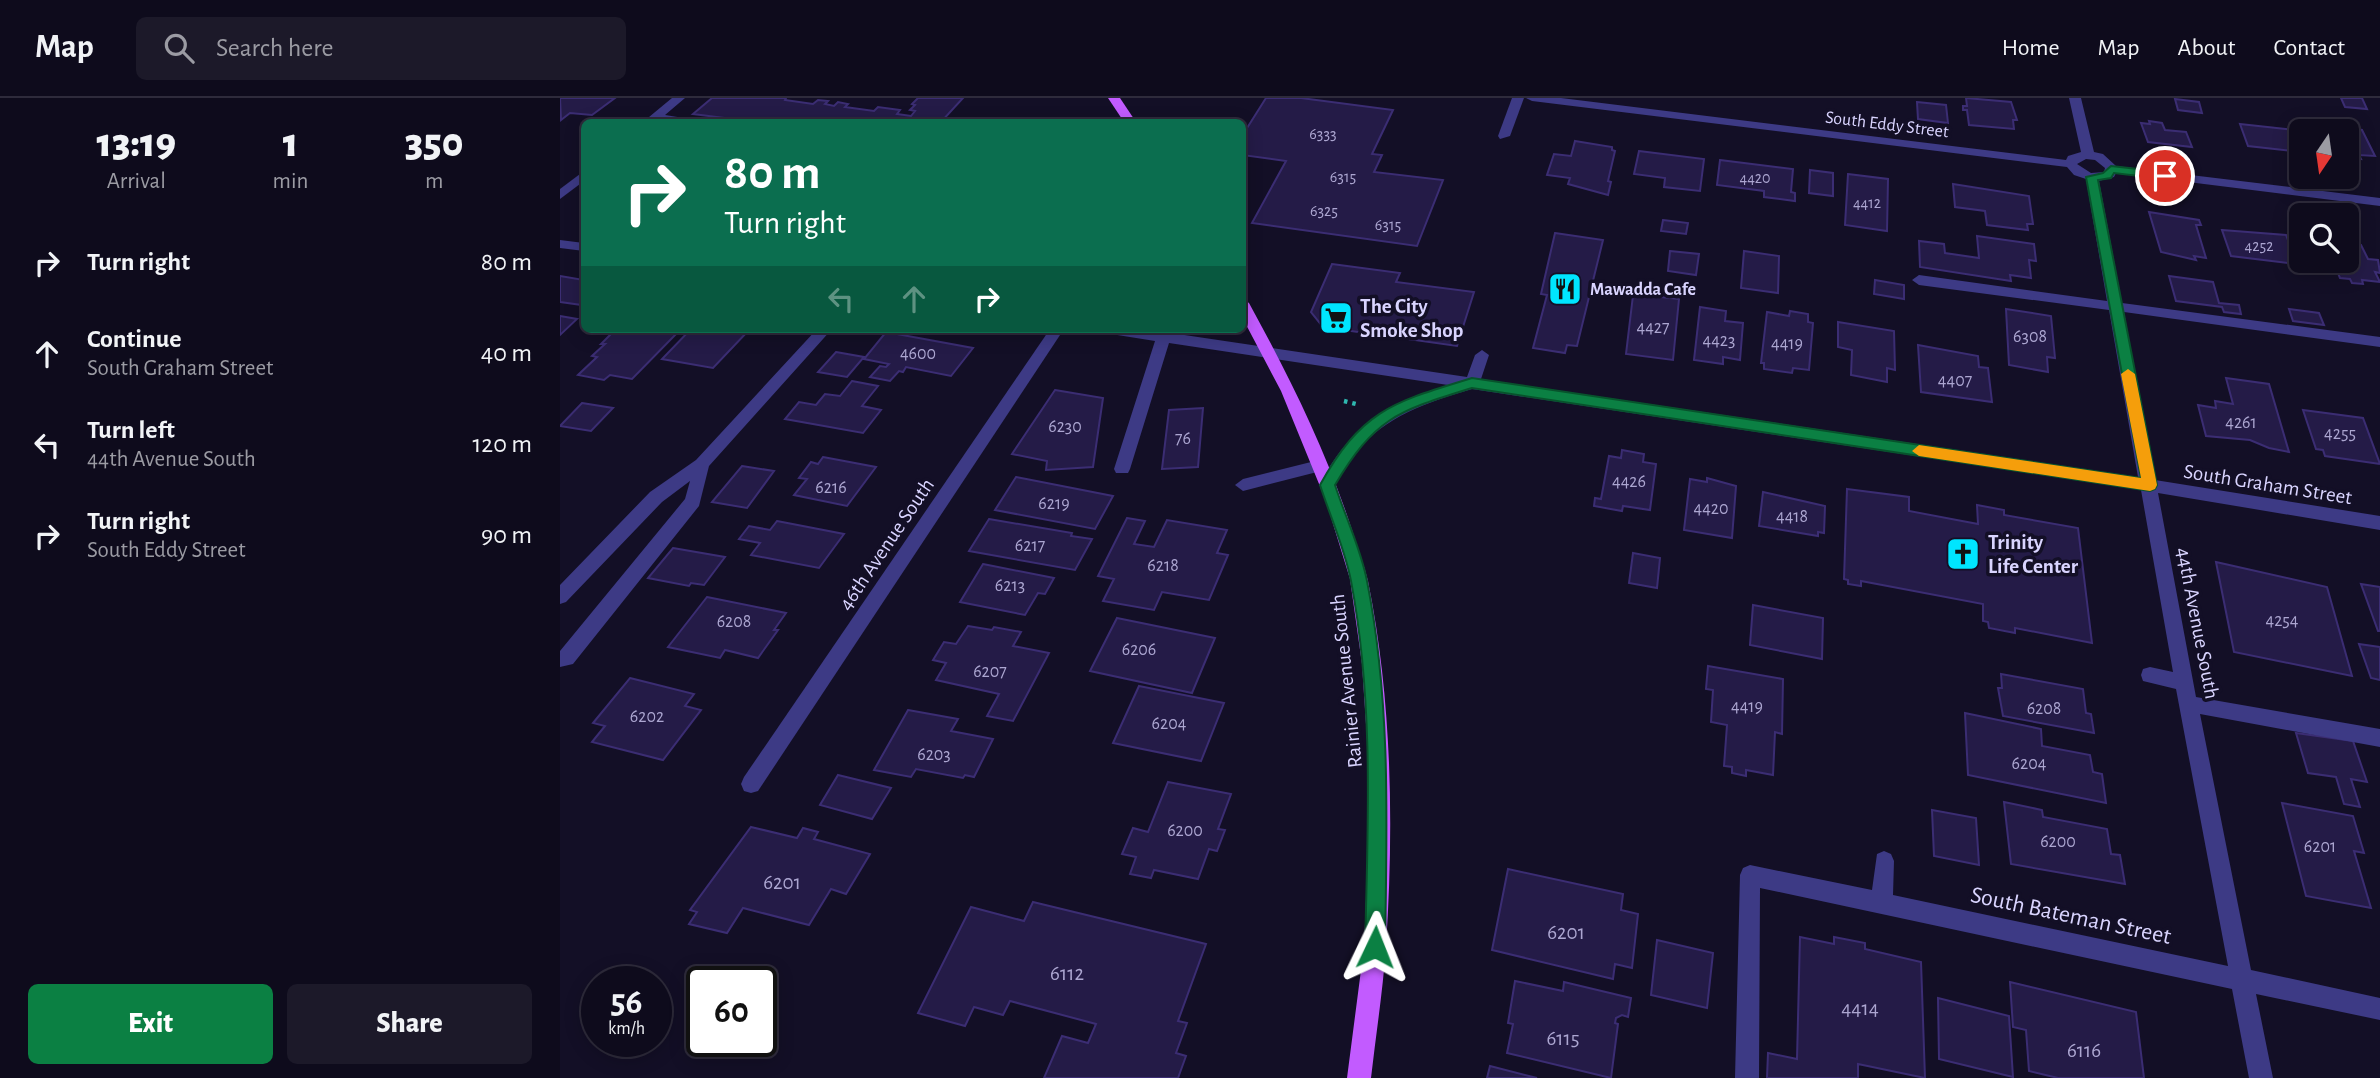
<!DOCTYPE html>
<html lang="en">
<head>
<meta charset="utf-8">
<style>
  :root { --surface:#0e0b1c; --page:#1c1929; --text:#f1f3f6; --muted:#9b9ba3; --line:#2e2b3b; --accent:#0b8043 }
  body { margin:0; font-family:"Alegreya Sans",sans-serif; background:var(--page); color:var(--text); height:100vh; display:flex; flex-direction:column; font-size:26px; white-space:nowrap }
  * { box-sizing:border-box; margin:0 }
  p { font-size:23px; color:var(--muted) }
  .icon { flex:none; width:38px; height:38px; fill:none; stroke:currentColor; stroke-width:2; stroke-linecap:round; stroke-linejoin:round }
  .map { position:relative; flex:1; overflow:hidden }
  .side { display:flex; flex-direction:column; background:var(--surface); width:560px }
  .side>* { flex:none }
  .top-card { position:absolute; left:21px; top:21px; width:665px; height:214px; border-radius:10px; box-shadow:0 4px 18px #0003,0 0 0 2px var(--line); background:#0b6e4f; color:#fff; overflow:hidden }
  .needle { width:46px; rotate:193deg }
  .buttons { position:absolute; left:1729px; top:21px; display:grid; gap:14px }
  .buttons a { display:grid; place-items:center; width:70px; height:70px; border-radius:10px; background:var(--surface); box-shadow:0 4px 18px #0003,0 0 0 2px var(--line); font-size:35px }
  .speed { position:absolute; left:21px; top:868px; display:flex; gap:14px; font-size:35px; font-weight:700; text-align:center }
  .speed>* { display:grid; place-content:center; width:91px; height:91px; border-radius:50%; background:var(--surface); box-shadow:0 4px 18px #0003,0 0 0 2px var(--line); line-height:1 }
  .speed small { font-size:18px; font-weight:400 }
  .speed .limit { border:4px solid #111; border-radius:10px; background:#fff; color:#111 }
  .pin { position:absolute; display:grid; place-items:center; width:60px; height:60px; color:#fff; margin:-30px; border:4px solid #fff; border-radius:50%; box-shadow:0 2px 7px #0007 }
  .me { position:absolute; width:77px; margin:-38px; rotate:2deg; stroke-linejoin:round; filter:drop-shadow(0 0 5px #0008) }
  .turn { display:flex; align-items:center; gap:24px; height:147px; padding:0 28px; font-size:32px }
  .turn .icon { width:91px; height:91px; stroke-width:2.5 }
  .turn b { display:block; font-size:49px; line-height:60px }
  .lanes { display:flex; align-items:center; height:66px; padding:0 28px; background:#0003; justify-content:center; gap:35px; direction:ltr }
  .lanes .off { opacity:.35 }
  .eta { display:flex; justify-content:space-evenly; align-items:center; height:119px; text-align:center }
  .eta b { font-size:42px; font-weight:800; line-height:49px }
  .action { display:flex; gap:14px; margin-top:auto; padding:14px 28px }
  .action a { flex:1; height:80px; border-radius:10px; background:var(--accent); color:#fff; font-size:28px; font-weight:800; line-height:80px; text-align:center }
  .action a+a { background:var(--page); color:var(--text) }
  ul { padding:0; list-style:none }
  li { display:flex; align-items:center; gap:21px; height:91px; padding:0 28px }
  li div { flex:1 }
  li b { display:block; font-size:26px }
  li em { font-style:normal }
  header { display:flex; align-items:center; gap:42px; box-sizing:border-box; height:98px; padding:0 35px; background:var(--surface); border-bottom:2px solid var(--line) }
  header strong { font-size:33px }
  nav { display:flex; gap:38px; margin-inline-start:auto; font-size:24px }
  .search { width:490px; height:63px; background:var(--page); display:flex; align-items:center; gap:18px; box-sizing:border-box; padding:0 24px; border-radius:10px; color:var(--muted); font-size:26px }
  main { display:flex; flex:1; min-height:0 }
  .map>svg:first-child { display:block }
</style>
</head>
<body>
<header>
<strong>Map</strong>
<div class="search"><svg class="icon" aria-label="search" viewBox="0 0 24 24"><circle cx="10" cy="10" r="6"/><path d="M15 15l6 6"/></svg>Search here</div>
<nav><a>Home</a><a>Map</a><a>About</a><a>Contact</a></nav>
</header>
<main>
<section class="side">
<div class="eta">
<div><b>13:19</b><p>Arrival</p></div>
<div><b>1</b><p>min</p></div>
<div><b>350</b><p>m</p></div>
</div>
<ul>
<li><svg class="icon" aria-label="right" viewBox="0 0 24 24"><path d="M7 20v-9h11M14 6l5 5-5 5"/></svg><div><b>Turn right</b></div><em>80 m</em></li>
<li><svg class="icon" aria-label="ahead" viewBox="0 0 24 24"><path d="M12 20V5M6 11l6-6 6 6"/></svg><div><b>Continue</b><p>South Graham Street</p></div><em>40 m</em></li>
<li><svg class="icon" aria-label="left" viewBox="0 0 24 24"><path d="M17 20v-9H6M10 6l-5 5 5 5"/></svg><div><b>Turn left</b><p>44th Avenue South</p></div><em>120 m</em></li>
<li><svg class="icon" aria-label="right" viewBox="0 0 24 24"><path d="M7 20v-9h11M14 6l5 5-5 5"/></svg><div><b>Turn right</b><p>South Eddy Street</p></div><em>90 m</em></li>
</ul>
<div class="action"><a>Exit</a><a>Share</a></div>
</section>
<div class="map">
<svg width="1820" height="980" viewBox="0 0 1820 980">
  <rect width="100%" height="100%" fill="#130f26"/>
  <!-- building -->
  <g fill="#241b47" stroke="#3b2d73" stroke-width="2">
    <path d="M0 0H55L32 17 10 15 1 22Z"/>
    <path d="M152 0H226L225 2 253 6 258 2 268 3 265 6 274 8 278 4 288 6 285 9 314 13 318 9 340 12 337 16 351 18 355 13 350 12 355 7 352 6 358 0H403L381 24H196L133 16Z"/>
    <path d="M706 0H741L833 12 812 56 822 57 814 74 883 82 857 148 692 125 726 63 682 57V38Z"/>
    <path d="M1406 0 1451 4 1457 22H1453L1454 31 1409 27 1407 12H1403V8H1407Z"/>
    <path d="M1781 0H1802L1807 11 1785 9Z"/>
    <path d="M1615 1 1639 4 1642 15 1618 12Z"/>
    <path d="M1357 4 1386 7 1388 25 1358 21Z"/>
    <path d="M1589 23 1602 25 1605 32 1626 34 1632 49 1588 44 1581 25 1590 26Z"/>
    <path d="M1760 23 1802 32 1815 58 1799 57 1801 61 1787 59V33H1765Z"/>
    <path d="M1680 26 1734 32 1741 54 1688 48Z"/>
    <path d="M1015 43 1052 49V52L1055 53 1048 83 1051 84 1048 97 1008 86 1010 80 987 77 994 56 1011 58Z"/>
    <path d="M1079 53 1144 61 1140 93 1104 89 1105 80 1074 76Z"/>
    <path d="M1160 62 1233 71 1231 94 1235 95V103L1204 99V93L1157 87Z"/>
    <path d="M1250 72 1273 75V98L1249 95Z"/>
    <path d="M1288 76 1328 81 1327 133 1285 127Z"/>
    <path d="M1393 86 1469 98 1473 126H1467L1468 132 1427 127 1425 113 1395 109Z"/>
    <path d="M1589 114 1639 122 1641 127H1636L1646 160 1634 158 1636 162 1601 154Z"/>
    <path d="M1103 122 1128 125 1126 136 1101 133Z"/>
    <path d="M1662 132 1726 137 1737 166 1671 158Z"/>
    <path d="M995 135 1043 142 1017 248 1007 247 1005 255 973 250 987 197 981 196Z"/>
    <path d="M1417 138 1474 146 1476 163 1469 162 1471 180 1450 177 1451 183 1360 169 1359 143 1384 146 1385 155 1419 160Z"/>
    <path d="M1787 141 1788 145 1801 147 1808 161 1818 162 1820 175 1815 174 1820 184 1802 182 1803 186 1792 185 1790 181 1780 180 1773 163H1787Z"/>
    <path d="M1110 153 1139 156 1136 177 1108 173Z"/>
    <path d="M1184 153 1219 158 1218 195 1181 190Z"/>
    <path d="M772 166 840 175 836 184 914 194 897 248 763 229 751 214Z"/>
    <path d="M0 178 24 182 22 207 0 204Z"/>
    <path d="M1609 178 1653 184 1659 205 1679 207 1681 216 1664 214 1662 209 1616 203Z"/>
    <path d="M1315 182 1344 187V201L1314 196Z"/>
    <path d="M1074 189 1094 191 1093 198 1119 201 1113 262 1066 256Z"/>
    <path d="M1140 209 1166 213 1165 223 1183 225 1180 262 1163 259V266L1134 262Z"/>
    <path d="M1446 211 1491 218 1495 260 1487 259 1488 274 1449 267Z"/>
    <path d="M1729 211 1759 215 1764 227 1733 223Z"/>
    <path d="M1230 213 1248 216V224L1253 225 1249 272 1233 270 1232 275 1204 271V265H1201L1207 214 1229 218Z"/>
    <path d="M0 218 17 221 0 237Z"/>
    <path d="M1278 224 1334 233 1335 272 1327 270V284L1291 277 1292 252 1278 249Z"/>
    <path d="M63 231H121L72 281 50 277 44 282 18 277 37 259 32 258 45 246H41L55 232Z"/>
    <path d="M131 231H190L153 270 102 261Z"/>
    <path d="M326 234 413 250 391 278 346 269 343 274 339 273 330 283 310 279 320 268 326 269 329 266 304 261Z"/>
    <path d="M1358 247 1418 258 1419 269 1428 270 1432 304 1361 294Z"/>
    <path d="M276 254 304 259 287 279 258 274Z"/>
    <path d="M1666 280 1709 286 1729 354 1709 350 1690 342 1646 338 1638 307 1656 310 1655 303 1673 306Z"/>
    <path d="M292 283 318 288 302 308 321 312 303 335 225 321 239 304 256 307 265 296 280 298Z"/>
    <path d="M495 292 543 300 533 369 486 372 487 363 452 356Z"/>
    <path d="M22 305 53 310 31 333 0 328Z"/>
    <path d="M643 310 638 369 602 371 609 312Z"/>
    <path d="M1743 312 1803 320 1820 366 1765 358 1763 352 1756 351Z"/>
    <path d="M1062 352 1084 356 1083 364 1096 366 1090 412 1063 408 1062 413 1034 408 1035 400 1041 401 1049 358 1061 360Z"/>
    <path d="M263 359 316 369 287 408 234 397 247 381 239 380 251 364 258 366Z"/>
    <path d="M182 368 214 373 187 410 152 404Z"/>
    <path d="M456 379 553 398 535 431 435 412Z"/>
    <path d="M1147 380 1176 388 1172 440 1124 432 1130 381 1147 384Z"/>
    <path d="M1287 391 1349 399V413L1418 426 1417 407 1444 412V417L1518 430 1532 545 1455 530V535L1429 530 1428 524 1423 523V506L1301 483V488L1288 486V482L1284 481Z"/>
    <path d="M1203 394 1265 408 1264 435 1258 434V438L1199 428Z"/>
    <path d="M567 420 585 423 574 446 594 449 607 422 667 432 657 455 668 457 649 502 602 494 594 512 543 503 554 481 538 478Z"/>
    <path d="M429 421 512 435 511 438 532 441 515 472 409 453Z"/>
    <path d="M217 423 284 436 259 470 191 457 200 445 179 441 189 428 210 432Z"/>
    <path d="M113 450 165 459 144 487 131 485 129 488 88 480Z"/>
    <path d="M1073 455 1100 460 1097 490 1069 485Z"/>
    <path d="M1656 464 1767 489 1792 578 1674 554Z"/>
    <path d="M423 466 494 480 485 496 478 495 465 517 400 504Z"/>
    <path d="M1801 486 1820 489V533H1818Z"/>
    <path d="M147 499 226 515 214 532H218L198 560 165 552 160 560 108 549Z"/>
    <path d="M1193 507 1263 520 1262 561 1190 547Z"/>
    <path d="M557 520 655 540 632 595 530 573Z"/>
    <path d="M408 528 432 532 434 529 461 534 453 548 489 555 453 623 427 618 439 596 376 582 386 565 373 562 384 544 396 546Z"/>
    <path d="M1799 546 1820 549V582L1811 580Z"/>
    <path d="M1148 568 1223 581 1222 636 1215 634 1213 677 1186 672V678L1172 675V669L1164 668 1167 627 1151 624 1153 592 1146 591Z"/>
    <path d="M1441 576 1523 591 1526 615 1531 616 1534 635 1443 618 1438 590H1442Z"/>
    <path d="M70 580 134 596 125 608 141 612 103 662 32 644 45 628 33 625Z"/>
    <path d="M579 588 664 605 641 663 553 645Z"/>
    <path d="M348 612 398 621 391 633 433 641 414 679 405 677 403 680 356 671 351 679 314 672Z"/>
    <path d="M1405 615 1481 631 1482 648 1530 657 1533 674 1542 676 1546 705 1408 677Z"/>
    <path d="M1736 635 1793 643 1807 684 1791 681 1800 709 1784 706 1776 679 1748 675Z"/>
    <path d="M278 677 331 690 312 721 260 707Z"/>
    <path d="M608 684 671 696 658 731 665 732 657 753 649 751 638 781 594 772 591 780 570 776 576 759 562 756 573 730 588 734Z"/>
    <path d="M1444 704 1482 712 1483 719 1547 731 1551 756 1560 757 1565 786 1451 766Z"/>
    <path d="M1722 705 1793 718 1804 755 1794 753 1811 810 1746 798Z"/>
    <path d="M1372 712 1416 720 1419 767 1374 758Z"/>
    <path d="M191 729 237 740 243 730 258 734 254 741 310 756 286 796 271 791 249 827 183 810 167 835 129 826 137 814 130 812Z"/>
    <path d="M948 771 1063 796 1061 812 1078 816 1072 870 1055 866 1053 881 932 852Z"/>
    <path d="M473 804 646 846 618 923 627 925 616 955 626 958 618 980H484L502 938 528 945 536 926 450 903 443 917 414 909 405 928 358 915 411 809 464 823Z"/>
    <path d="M1240 839 1274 846V839L1305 845V851L1361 864 1365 980 1298 966V980H1207L1208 955 1237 961Z"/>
    <path d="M1097 842 1153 855 1147 910 1091 897Z"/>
    <path d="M955 883 1003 893 1004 884 1071 900 1068 919 1062 917 1056 920 1055 925 1058 926 1051 980 947 955 953 926 948 925Z"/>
    <path d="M1450 884 1576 914 1584 980H1498L1469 973 1466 932 1453 929Z"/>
    <path d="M1378 900 1449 918 1453 979 1379 961Z"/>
    <path d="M930 968 977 980H927Z"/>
  </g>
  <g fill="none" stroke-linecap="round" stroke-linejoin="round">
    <!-- path -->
    <path stroke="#2fb8b0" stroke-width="4.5" stroke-dasharray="3.5 5" stroke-linecap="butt" d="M784 303 800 307"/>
    <!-- minor -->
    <g fill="#3d3a85" fill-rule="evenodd">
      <path d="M112 0H125L105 17 130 21 132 24H83Z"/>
      <path d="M952 0H964L950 38 940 41 938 38Z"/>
      <path d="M966 0H1001L1506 62 1508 58 1521 54 1509 0H1521L1534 54 1543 56 1556 68 1820 100V108L1556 75 1554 79 1539 83 1562 205 1820 239V249L1564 214 1595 382 1820 418V432L1598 395 1636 599 1820 631V649L1640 616 1691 872 1820 900V922L1696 896 1713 980H1689L1672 891 1200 790 1199 980H1175L1180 777 1183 770 1190 767 1312 792 1317 756 1324 753 1331 756 1334 763 1333 797 1668 868 1616 591 1583 583 1581 577 1583 571 1590 569 1613 574 1581 392 912 291C868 304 825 318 795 355 786 366 780 379 773 391L767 393 759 387C791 328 824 307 888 287L609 245 570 371 568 375H556L554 371 595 243 551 236 544 231H584L907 279 915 257 922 252 929 257 921 281 1578 379 1549 212 1359 187 1352 182 1359 177 1547 203 1526 81 1514 77 1507 69 972 3ZM1526 61 1535 62 1545 70 1544 74 1531 75 1517 66Z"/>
      <path d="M24 73V83L0 101V91Z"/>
      <path d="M0 142 24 145V153L0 150Z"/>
      <path d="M257 231H272L149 368 139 408 13 566 0 569V553L125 401 130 383 102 404 6 504 0 506V487L90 394 136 362Z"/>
      <path d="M490 231H504L198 693 191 695 184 693 181 686 184 679Z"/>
      <path d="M759 362 767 368 765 372 683 393 675 387 683 381Z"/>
    </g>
    <!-- major -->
    <g fill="#c25bff" fill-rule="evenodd">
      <path d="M548 0H560L576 24H564Z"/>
      <path d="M682 200 689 205C729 278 766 352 792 432 797 449 804 466 808 483 832 601 834 728 826 848 823 892 816 936 811 980H787L804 849 809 731V671L802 566 790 481 766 403 721 293 682 219Z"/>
    </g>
  </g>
  <!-- route -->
  <path fill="#0b8043" stroke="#07532c" stroke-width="2" d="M1551 68 1605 74 1611 78 1605 81 1554 75 1551 80 1538 82 1597 387 1595 391 1590 393 912 290C839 313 816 318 775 387 785 418 801 451 807 483 831 604 827 726 825 849L822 856 815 859 808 856 805 849C808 727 814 604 791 483 785 451 770 418 760 387 802 311 834 304 912 280L1581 380 1526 79 1543 75Z"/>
  <!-- slow -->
  <path fill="#f59e0b" d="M1568 271 1575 276 1597 387 1595 391 1590 393 1359 358 1352 353 1359 347 1581 380 1561 276Z"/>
  <!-- icons -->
  <defs>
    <symbol id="restaurant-square" viewBox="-11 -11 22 22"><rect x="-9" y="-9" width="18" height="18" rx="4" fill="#00e5ff" stroke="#130f26"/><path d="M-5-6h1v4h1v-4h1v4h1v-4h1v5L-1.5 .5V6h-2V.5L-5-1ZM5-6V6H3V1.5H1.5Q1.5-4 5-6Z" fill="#111"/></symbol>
    <symbol id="supermarket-square" viewBox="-11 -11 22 22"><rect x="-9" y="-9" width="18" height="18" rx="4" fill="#00e5ff" stroke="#130f26"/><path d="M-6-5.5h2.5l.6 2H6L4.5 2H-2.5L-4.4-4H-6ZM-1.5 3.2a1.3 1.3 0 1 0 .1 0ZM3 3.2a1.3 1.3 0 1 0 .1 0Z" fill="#111"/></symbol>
    <symbol id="church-square" viewBox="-11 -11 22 22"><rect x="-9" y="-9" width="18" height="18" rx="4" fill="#00e5ff" stroke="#130f26"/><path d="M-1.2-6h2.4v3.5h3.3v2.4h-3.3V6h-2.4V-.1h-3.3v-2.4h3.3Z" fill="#111"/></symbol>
  </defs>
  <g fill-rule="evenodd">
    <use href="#restaurant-square" x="986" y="172" width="38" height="38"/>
    <use href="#supermarket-square" x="757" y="201" width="38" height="38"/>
    <use href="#church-square" x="1384" y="437" width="38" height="38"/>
  </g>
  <g text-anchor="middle" stroke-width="7" stroke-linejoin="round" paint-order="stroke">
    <!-- far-number labels -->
    <g font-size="16" fill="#aca6d1">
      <text x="763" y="41">6333</text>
      <text x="783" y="84">6315</text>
      <text x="1195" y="85">4420</text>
      <text x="1307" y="110">4412</text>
      <text x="764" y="118">6325</text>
      <text x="828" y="132">6315</text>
      <text x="1699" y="153">4252</text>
    </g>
    <!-- far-street labels -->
    <g font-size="18" fill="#d9d4ff" stroke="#130f26">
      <text transform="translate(1327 26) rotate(7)" y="6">South Eddy Street</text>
    </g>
    <!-- far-poi labels -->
    <g font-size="18" font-weight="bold" fill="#d9d4ff" stroke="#130f26" text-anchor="start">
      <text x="1030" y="197">Mawadda Cafe</text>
    </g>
    <!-- number labels -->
    <g font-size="18" fill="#aca6d1">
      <text x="1093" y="235">4427</text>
      <text x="1470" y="244">6308</text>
      <text x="1159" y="248">4423</text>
      <text x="1227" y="251">4419</text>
      <text x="358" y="261">4600</text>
      <text x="1395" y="288">4407</text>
      <text x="1681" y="330">4261</text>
      <text x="505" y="334">6230</text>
      <text x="1780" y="341">4255</text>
      <text x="623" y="346">76</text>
      <text x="1069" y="389">4426</text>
      <text x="271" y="395">6216</text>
      <text x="494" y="411">6219</text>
      <text x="1151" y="416">4420</text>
      <text x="1232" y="424">4418</text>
      <text x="470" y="453">6217</text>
      <text x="603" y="473">6218</text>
      <text x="450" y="493">6213</text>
      <text x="1722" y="528">4254</text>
      <text x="174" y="529">6208</text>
      <text x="579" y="557">6206</text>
      <text x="430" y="579">6207</text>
      <text x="1187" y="614">4419</text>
      <text x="1484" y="616">6208</text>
      <text x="87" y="624">6202</text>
      <text x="609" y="631">6204</text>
      <text x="374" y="662">6203</text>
      <text x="1469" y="671">6204</text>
      <text x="625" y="738">6200</text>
      <text x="1498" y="749">6200</text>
      <text x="1760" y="754">6201</text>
    </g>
    <!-- poi labels -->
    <g font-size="21" font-weight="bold" fill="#d9d4ff" stroke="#130f26" text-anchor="start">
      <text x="800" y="215">The City<tspan x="800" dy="24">Smoke Shop</tspan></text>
      <text x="1428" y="451">Trinity<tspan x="1428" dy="24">Life Center</tspan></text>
    </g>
    <!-- street labels -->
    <g font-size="21" fill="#d9d4ff" stroke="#130f26">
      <text transform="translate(1708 386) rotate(9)" y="7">South Graham Street</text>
      <text transform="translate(326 446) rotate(-56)" y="7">46th Avenue South</text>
      <text transform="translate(1638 525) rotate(79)" y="7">44th Avenue South</text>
      <text transform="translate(786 583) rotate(-96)" y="7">Rainier Avenue South</text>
    </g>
    <!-- near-number labels -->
    <g font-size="21" fill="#aca6d1">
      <text x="222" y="791">6201</text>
      <text x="1006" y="841">6201</text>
      <text x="507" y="882">6112</text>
      <text x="1300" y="917">4414</text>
      <text x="1003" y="947">6115</text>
      <text x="1524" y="959">6116</text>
    </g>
    <!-- near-street labels -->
    <g font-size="24" fill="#d9d4ff" stroke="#130f26">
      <text transform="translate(1511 817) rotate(12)" y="8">South Bateman Street</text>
    </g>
  </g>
</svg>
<div class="buttons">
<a><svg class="needle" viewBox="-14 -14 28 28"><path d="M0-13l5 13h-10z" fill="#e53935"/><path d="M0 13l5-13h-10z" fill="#9b9ba3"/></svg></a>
<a><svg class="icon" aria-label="search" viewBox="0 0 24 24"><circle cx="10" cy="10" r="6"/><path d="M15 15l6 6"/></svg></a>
</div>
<div class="speed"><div>56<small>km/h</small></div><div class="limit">60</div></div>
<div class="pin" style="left:1605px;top:78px;background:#d93025"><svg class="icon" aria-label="arrive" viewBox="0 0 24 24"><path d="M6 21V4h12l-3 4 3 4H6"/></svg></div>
<svg class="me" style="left:815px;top:849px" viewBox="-20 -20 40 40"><path d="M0-17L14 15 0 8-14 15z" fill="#0b8043" stroke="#fff" stroke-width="4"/></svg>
<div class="top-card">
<div class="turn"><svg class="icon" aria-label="right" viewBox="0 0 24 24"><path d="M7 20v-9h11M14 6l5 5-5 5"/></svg><div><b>80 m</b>Turn right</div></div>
<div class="lanes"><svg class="icon off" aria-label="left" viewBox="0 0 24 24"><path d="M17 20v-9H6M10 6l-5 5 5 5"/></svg><svg class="icon off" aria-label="ahead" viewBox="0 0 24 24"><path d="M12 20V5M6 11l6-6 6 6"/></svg><svg class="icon" aria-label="right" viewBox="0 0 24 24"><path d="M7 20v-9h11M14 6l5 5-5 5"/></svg></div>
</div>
</div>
</main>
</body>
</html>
